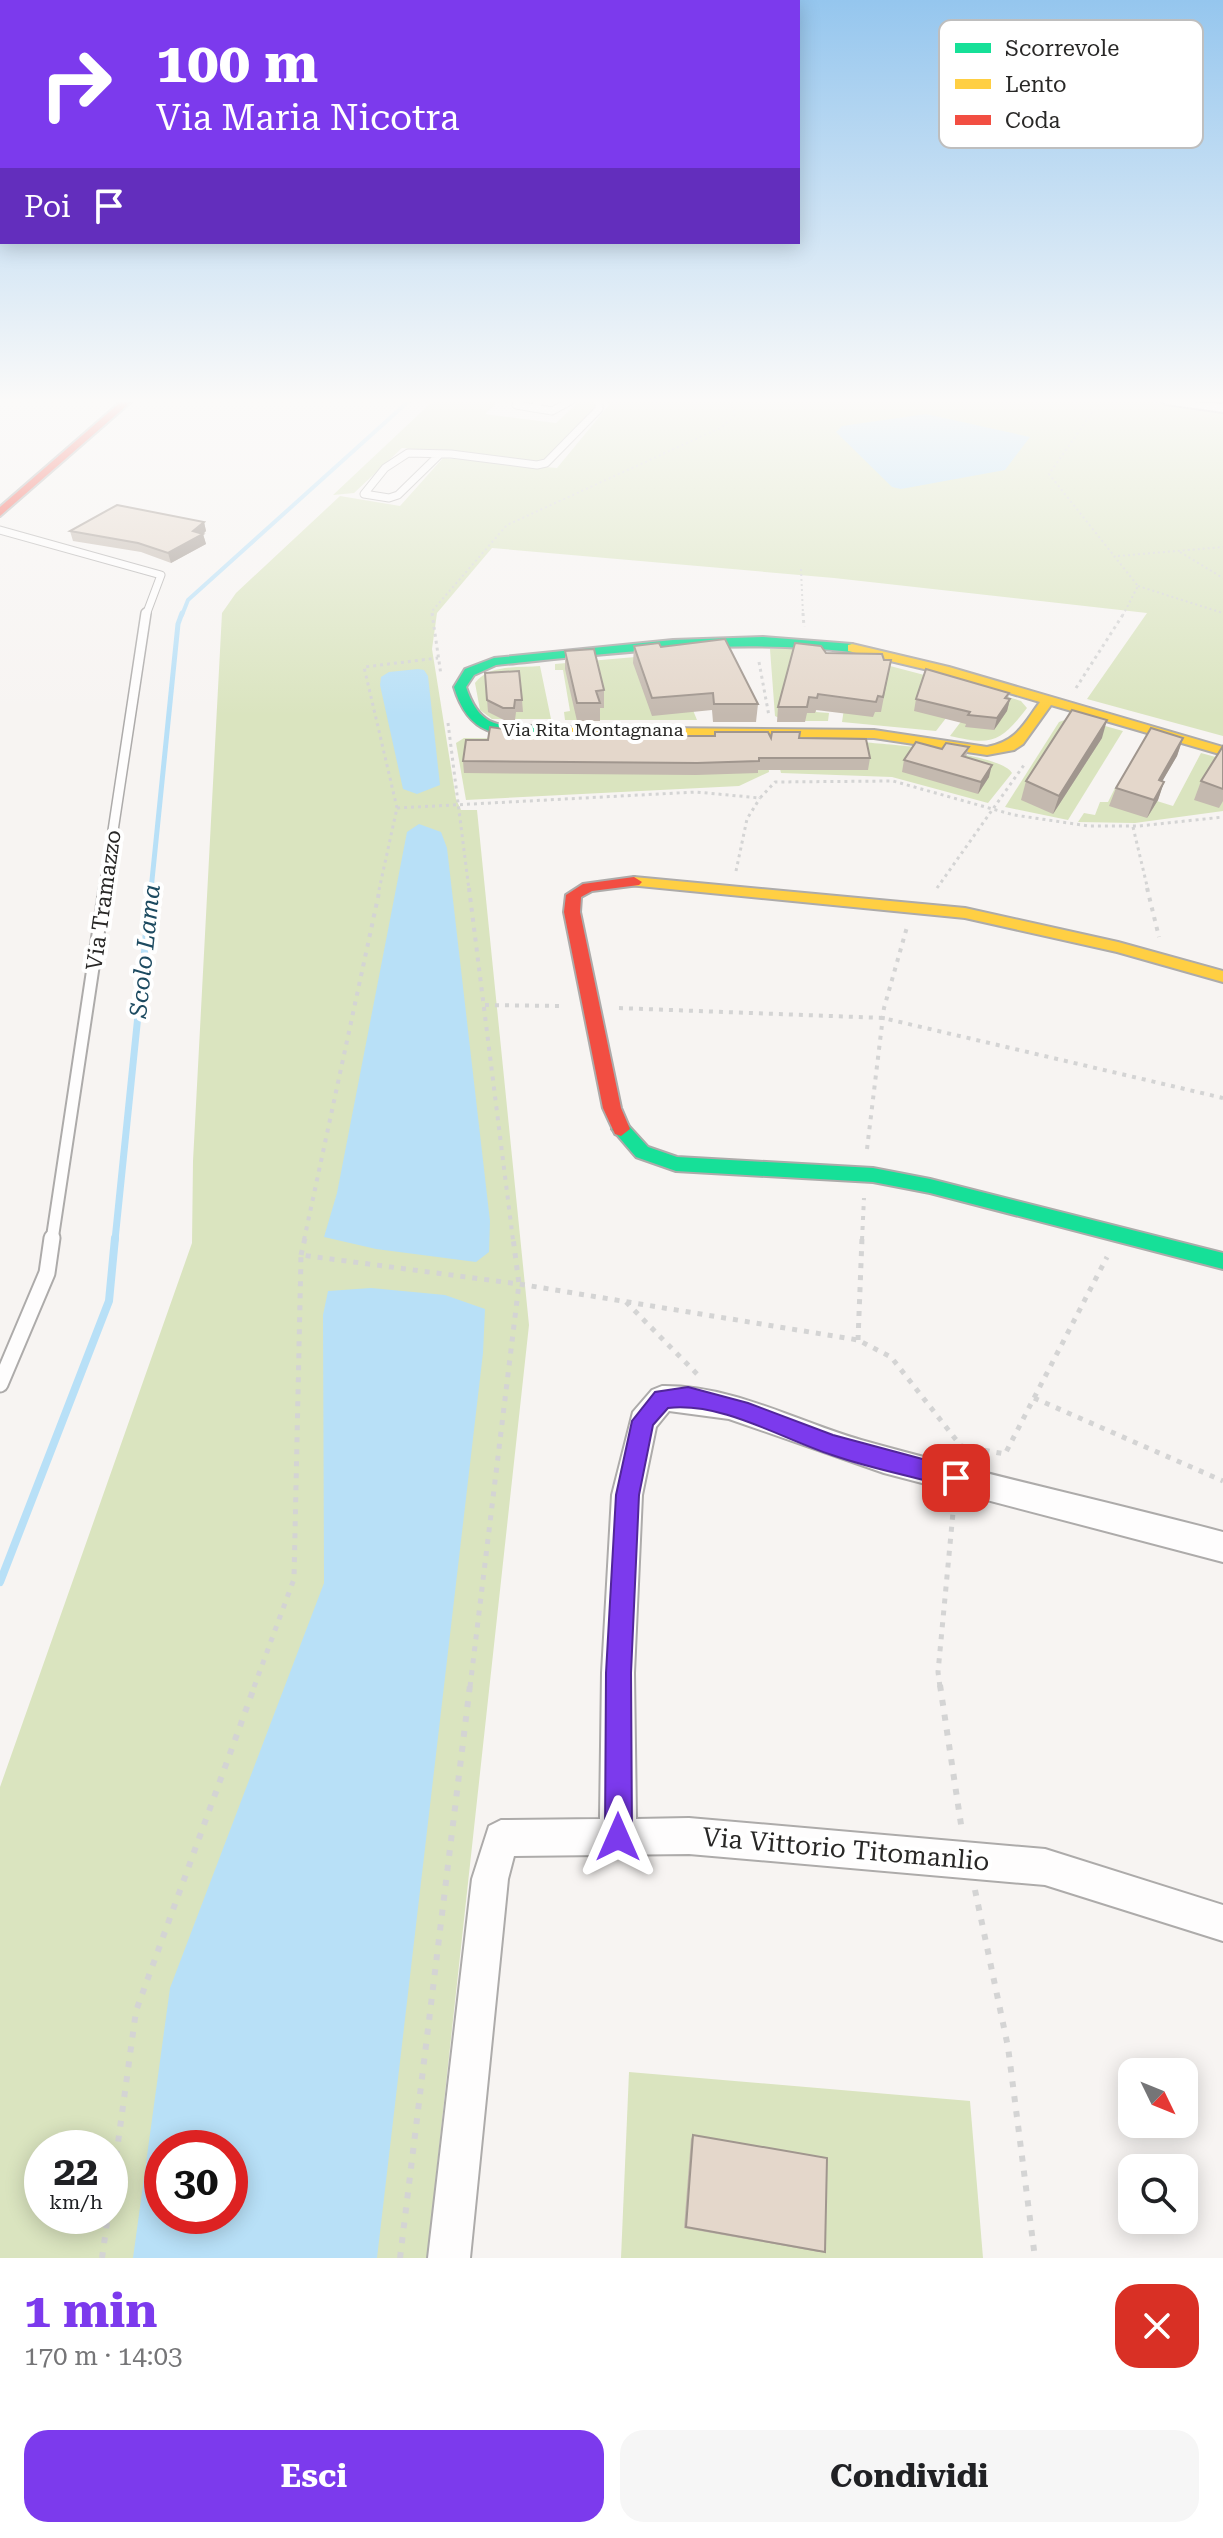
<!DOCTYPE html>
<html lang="it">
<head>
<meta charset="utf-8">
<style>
  :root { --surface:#fff; --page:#f6f6f6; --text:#202124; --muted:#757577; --accent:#7c3aed }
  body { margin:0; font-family:"Roboto Serif",serif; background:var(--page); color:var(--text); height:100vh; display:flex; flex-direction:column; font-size:30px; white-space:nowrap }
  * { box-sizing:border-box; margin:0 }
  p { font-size:26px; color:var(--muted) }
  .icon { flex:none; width:44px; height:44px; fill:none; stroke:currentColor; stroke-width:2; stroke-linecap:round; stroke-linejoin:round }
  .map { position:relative; height:2258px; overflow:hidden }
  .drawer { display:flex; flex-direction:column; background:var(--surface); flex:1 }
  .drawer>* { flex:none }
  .guide { position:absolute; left:0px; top:0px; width:800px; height:244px; box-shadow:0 4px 20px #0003; background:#7c3aed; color:#fff; overflow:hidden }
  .needle { width:52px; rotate:133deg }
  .fabs { position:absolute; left:1118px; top:2058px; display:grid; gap:16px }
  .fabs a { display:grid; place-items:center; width:80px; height:80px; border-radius:16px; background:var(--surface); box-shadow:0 4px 20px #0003; font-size:40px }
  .speed { position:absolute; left:24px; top:2130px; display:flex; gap:16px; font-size:40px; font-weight:700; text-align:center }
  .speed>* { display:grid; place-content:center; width:104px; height:104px; border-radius:50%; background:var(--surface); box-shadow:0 4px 20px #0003; line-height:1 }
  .speed small { font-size:20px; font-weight:400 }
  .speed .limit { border:12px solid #d22; background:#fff; color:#111 }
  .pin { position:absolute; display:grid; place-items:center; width:68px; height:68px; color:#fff; margin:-34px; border-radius:16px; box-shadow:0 4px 12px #0006 }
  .me { position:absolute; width:88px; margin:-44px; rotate:0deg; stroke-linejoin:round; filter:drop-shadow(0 0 6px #0008) }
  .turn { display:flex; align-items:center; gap:28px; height:168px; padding:0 24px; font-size:36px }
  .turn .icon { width:104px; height:104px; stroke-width:2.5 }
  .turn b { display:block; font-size:56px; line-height:68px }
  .then { display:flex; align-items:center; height:76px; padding:0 24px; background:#0003; gap:16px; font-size:30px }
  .round { display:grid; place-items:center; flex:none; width:84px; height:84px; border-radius:24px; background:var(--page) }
  .headline { display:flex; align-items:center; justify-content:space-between; height:136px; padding:0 24px }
  h1 { font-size:48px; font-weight:700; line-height:60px; color:var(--accent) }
  .cta { display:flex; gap:16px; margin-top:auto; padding:16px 24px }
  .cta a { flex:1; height:92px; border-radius:24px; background:var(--accent); color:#fff; font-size:32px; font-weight:700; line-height:92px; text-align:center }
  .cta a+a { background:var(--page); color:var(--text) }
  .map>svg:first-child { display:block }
</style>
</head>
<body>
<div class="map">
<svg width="1223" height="2258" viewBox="0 0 1223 2258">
  <rect width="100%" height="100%" fill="#f7f4f2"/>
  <!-- green -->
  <g fill="#dae4bf" fill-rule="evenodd">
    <path d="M434 400H499L485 414 556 423 581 400H592L595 406 547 458 539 461 402 448 354 493 333 495Z"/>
    <path d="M606 400H1136L1223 412V736L1087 699 1147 613 834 578 492 548 437 613 432 649 456 799 461 810H477L529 1325 427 2258H0V1787L192 1243 193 1161 222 613 236 593 340 496 400 506 443 458 557 468 609 405ZM42 2148H110V2216H42ZM162 2148H230V2216H162Z"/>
    <path d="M770 649H799L822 664 816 712 829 713 828 721H785L775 716Z"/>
    <path d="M670 654 697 720H565L564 712 570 711 563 670H555V664Z"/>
    <path d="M852 656 970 687 936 731 842 722Z"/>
    <path d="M540 666 551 719H492L480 710 475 683C489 664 519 668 540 666Z"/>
    <path d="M985 690 1021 701 1027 708C1001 742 992 746 950 736Z"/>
    <path d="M1073 717 1123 731 1068 820 1005 807 1059 722Z"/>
    <path d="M464 738 762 741 766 742 769 772 739 786 466 800 456 743Z"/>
    <path d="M860 742C887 744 1001 753 1012 773L988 803 892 777 781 773 780 769Z"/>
    <path d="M1201 753 1223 759V811L1135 823 1078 822 1084 813 1095 815 1100 802H1108L1115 788 1173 806Z"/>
    <path d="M629 2072 970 2101 983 2258H621Z"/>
  </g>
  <!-- water -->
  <g fill="#b8e0f7" fill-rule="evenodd">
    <path d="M926 414 1030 437 1005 470 901 489 892 487 836 432 842 426Z"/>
    <path d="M418 669 424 670 428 676 440 785 417 794 403 789 380 685 381 677 389 672Z"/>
    <path d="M419 824 441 832 447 848 490 1221 489 1252 476 1262 376 1249 324 1237 337 1193 407 832Z"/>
    <path d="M371 1288 445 1295 485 1309 483 1353 377 2258H133L170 1988 324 1583 323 1315 328 1291ZM230 2148V2216H162V2148Z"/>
  </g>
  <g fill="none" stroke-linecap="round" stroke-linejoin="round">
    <!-- stream-far3 -->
    <path stroke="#b8e0f7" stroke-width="4" d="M182 615 188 600 410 400"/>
    <!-- stream-far2 -->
    <path stroke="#b8e0f7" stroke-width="5" d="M151 890 178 624 182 613"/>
    <!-- stream-far1 -->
    <path stroke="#b8e0f7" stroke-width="7" d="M115 1240 151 888"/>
    <!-- stream -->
    <path stroke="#b8e0f7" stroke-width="8" d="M0 1582 109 1301 115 1238"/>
    <defs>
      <g id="lane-far3">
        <path d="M519 400 516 405 534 408"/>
        <path d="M540 400 534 408 552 411 572 400"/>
        <path d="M439 455 398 495 389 498 364 494 385 468 408 453 451 454 537 465 546 463 599 409V400"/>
        <path d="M0 530 161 575 146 615"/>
      </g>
      <path id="lane-far2" d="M104 890 146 613"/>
      <path id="lane-far1" d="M52 1240 105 888"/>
      <path id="lane" d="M0 1384 47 1273 52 1238"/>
      <g id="street">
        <path d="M1160 400 1223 404V412L1166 404Z"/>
        <path d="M662 1386C733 1385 795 1421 861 1440 981 1474 1103 1500 1223 1532V1562L884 1473 729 1419 669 1411 656 1427 642 1495 634 1673 636 1819 689 1818 1045 1849 1223 1905V1941L1045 1885 689 1854 514 1856 508 1879 470 2258H428L472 1879 489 1826 501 1820 600 1819 602 1673 612 1495 633 1412 652 1390Z"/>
      </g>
      <g id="fast">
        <path d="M763 637 852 644 858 648 852 652C732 638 615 653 496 665L474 675 466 687C484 741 512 720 555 728V734L550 735C502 736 470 740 454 687L465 669 494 658 673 640Z"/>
        <path d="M621 1122 627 1124 648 1147 677 1157 873 1168 930 1179 1223 1253V1269L930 1193 873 1182 676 1171 636 1157 612 1129Z"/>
      </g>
      <g id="slow">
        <path d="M852 644 949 667 1223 747V755L1051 705 1023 744 1014 750 987 755 874 738 550 735 543 731 550 727 874 730 987 747C1017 741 1023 725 1040 702L941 673 848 651V645Z"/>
        <path d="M634 877 965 908 1118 942 1223 971V982L1117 952 965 918 629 885 626 882Z"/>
      </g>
      <g id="jam">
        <path d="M123 400H133L0 516V507Z"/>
        <path d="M634 877 642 882 639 885 592 891 581 897 580 912 621 1108 630 1129 621 1136 615 1134 603 1108 564 912 566 895 583 884Z"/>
      </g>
    </defs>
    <!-- lane-far3 casing -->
    <use href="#lane-far3" stroke="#adabaa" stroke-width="9"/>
    <!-- lane-far2 casing -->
    <use href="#lane-far2" stroke="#adabaa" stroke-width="12"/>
    <!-- lane-far1 casing -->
    <use href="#lane-far1" stroke="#adabaa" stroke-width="15"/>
    <!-- lane casing -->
    <use href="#lane" stroke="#adabaa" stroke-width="19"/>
    <!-- street casing -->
    <use href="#street" stroke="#adabaa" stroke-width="4"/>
    <!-- fast casing -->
    <use href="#fast" stroke="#adabaa" stroke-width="4"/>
    <!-- slow casing -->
    <use href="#slow" stroke="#adabaa" stroke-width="4"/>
    <!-- jam casing -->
    <use href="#jam" stroke="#adabaa" stroke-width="4"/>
    <!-- path-far4 -->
    <g stroke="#d4d4d4" stroke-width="2" stroke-dasharray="2 3" stroke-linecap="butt">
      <path d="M1101 400 1049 474 1138 586 1123 615"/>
      <path d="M1180 552 1223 578"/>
      <path d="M1118 556 1223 547"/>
      <path d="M801 569 803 615"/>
      <path d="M1138 586 1223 613"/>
      <path d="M433 615 432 611 507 525 722 427 735 415 729 400"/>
    </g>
    <!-- path-far3 -->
    <g stroke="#d4d4d4" stroke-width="3" stroke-dasharray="3 4" stroke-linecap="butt">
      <path d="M432 613 441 675"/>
      <path d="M803 613 804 627"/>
      <path d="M759 662 769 716"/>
      <path d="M1076 688 1124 613"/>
      <path d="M448 723 469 890"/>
      <path d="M397 808 364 667 438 658"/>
      <path d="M1133 827 1148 890"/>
      <path d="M736 871 747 819 760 798"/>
      <path d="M937 888 1024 765"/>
      <path d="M379 890 397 808 696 792 760 798 775 782 893 781 1014 815 1089 826H1139L1223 817"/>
    </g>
    <!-- path-far2 -->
    <g stroke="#d4d4d4" stroke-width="4" stroke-dasharray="4 6" stroke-linecap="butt">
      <path d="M469 888 513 1240"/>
      <path d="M1147 888 1159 937"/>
      <path d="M485 1005 562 1006"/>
      <path d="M619 1008 883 1018 1223 1098"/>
      <path d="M867 1149 884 1008 907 927"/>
      <path d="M304 1240 380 888"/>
      <path d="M862 1240 864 1198"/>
    </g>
    <!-- path-far1 -->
    <g stroke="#d4d4d4" stroke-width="5" stroke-dasharray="5 7" stroke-linecap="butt">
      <path d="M301 1255 305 1238"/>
      <path d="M626 1302 701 1378"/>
      <path d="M858 1340 862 1238"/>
      <path d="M1034 1398 1223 1481"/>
      <path d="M961 1446 1005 1454 1107 1257"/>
      <path d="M254 1687 294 1579 301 1255 519 1284 858 1340 891 1357 961 1446 960 1454"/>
      <path d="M470 1687 519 1284 513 1238"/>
      <path d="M940 1687 938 1672 954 1502"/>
    </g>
    <!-- path -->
    <g stroke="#d4d4d4" stroke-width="6" stroke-dasharray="6 9" stroke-linecap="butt">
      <path d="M940 1685 962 1831"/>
      <path d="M975 1890 1008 2047 1035 2258"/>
      <path d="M110 2201 136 2011 255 1685"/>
      <path d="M102 2258 108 2216"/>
      <path d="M400 2258 470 1685"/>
    </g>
    <!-- lane-far3 -->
    <use href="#lane-far3" stroke="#fefdfd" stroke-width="7"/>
    <!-- lane-far2 -->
    <use href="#lane-far2" stroke="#fefdfd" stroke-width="9"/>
    <!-- lane-far1 -->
    <use href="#lane-far1" stroke="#fefdfd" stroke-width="11"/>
    <!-- lane -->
    <use href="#lane" stroke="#fefdfd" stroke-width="15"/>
    <!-- street -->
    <use href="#street" fill="#fefdfd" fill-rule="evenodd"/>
    <!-- fast -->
    <use href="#fast" fill="#16e098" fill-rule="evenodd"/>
    <!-- slow -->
    <use href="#slow" fill="#ffcf43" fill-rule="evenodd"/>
    <!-- jam -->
    <use href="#jam" fill="#f24e42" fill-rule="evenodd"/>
  </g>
  <!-- wall -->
  <g fill="#c4b9af">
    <path d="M204 522 206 531 203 534 206 544 171 563 141 552 73 541 70 531Z"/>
    <path d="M634 646 661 647 758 704 756 722H713L712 710 652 716 633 663Z"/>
    <path d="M565 651 604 690V708H600V721H577L565 669Z"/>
    <path d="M826 653 891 660 881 712H875L873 717 816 710 815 713H807L805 722H777L778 707Z"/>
    <path d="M485 673 522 700 523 712H516L515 720H504L488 712Z"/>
    <path d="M1009 693 1008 699H1010L1007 711 994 730 965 727 966 724 914 711 916 699Z"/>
    <path d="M800 732 799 738 870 758 868 770H758V773L696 775 464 773 463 761 488 740 513 736 771 738Z"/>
    <path d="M1102 738 1053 814 1021 800 1026 781Z"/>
    <path d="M1183 738 1177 756 1162 781 1164 782 1158 800 1147 818 1109 806 1116 788Z"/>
    <path d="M1223 746V801L1219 808 1194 800 1201 781Z"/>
    <path d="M969 747 966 757 989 777 978 794 902 772 904 760 942 749Z"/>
    <path d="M693 2135 825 2252H819L684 2228 691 2139Z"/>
  </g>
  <!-- shaded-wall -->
  <g fill="#a0968e">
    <path d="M204 522 206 531 202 535 203 534 206 544 171 563 168 553Z"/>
    <path d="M1010 699 1007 711 994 730 997 718Z"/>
    <path d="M1107 720 1102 738 1053 814 1059 796Z"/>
    <path d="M1183 738 1177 756 1152 799 1159 780Z"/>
    <path d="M992 765 989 777 978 794 981 782Z"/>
    <path d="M1164 782 1158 800 1147 818 1154 800Z"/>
  </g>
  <!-- building -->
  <g fill="#e4d7cb" stroke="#a0968e" stroke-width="2">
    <path d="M117 505 204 522 193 531 203 534 168 553 138 543 70 531Z"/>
    <path d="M725 639 758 704H714L713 693 652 698 634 646 659 643 661 647Z"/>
    <path d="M795 643 821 646 826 653 882 654 884 660H891L883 697 878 696 876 702 818 694 817 698 809 697 807 707H778Z"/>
    <path d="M594 649 604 690 596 691 600 703H577L565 651Z"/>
    <path d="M926 669 1009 693 1005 698 1010 699 997 718 968 715 970 712 916 699Z"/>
    <path d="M519 671 522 700H515L514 708H503L487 700 485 673Z"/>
    <path d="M1072 710 1107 720 1059 796 1026 781Z"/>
    <path d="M490 727 512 730V736H715V732H768L771 738 772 732H800L799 738 866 739 870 758H759V761L697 763 463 761 466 740H488Z"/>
    <path d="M1151 728 1183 738 1159 780 1164 782 1154 800 1116 788Z"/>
    <path d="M916 742 942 749 946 743 969 747 962 756 992 765 981 782 904 760Z"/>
    <path d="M1223 746V789L1201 781Z"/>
    <path d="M693 2135 827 2158 825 2252 686 2227Z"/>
  </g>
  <!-- sky -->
  <linearGradient id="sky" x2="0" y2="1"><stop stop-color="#95c6ee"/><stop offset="0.56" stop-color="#fbfaf9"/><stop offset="1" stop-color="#fbfaf9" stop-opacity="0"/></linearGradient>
  <rect width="1223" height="716" fill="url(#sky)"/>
  <!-- route -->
  <path fill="#7c3aed" stroke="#51269a" stroke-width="2" d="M688 1387 748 1403 833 1435 956 1468 964 1471 967 1478 964 1485 956 1488C915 1477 872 1469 832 1455 780 1438 723 1402 668 1408L653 1425 639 1495 631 1673 632 1837 628 1846 618 1850 609 1846 605 1837 606 1673 616 1495 632 1421 655 1392Z"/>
  <g text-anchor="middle" stroke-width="8" stroke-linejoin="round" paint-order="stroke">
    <!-- far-street labels -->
    <g font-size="18" fill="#282726" stroke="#fff">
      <text x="593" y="736">Via Rita Montagnana</text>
    </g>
    <!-- street labels -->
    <g font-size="22" fill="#282726" stroke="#fff">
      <text transform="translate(103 900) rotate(-82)" y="8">Via Tramazzo</text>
    </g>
    <!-- water labels -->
    <g font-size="24" font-style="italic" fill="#1c4a60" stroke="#fff">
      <text transform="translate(145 951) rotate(-84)" y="8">Scolo Lama</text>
    </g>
    <!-- near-street labels -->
    <g font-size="26" fill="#282726" stroke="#fff">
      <text transform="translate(846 1849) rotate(5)" y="9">Via Vittorio Titomanlio</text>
    </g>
  </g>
  <!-- legend -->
  <rect x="939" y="20" width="264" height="128" rx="12" fill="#fff" stroke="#bebebe" stroke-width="2"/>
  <rect x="955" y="43" width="36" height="10" fill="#16e098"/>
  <rect x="955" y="79" width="36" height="10" fill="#ffcf43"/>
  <rect x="955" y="115" width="36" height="10" fill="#f24e42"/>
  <g font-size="22" fill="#282726">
    <text x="1005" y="56">Scorrevole</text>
    <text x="1005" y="92">Lento</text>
    <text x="1005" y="128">Coda</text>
  </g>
</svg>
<div class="fabs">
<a><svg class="needle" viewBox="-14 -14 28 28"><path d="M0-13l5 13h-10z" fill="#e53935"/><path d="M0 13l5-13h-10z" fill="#757577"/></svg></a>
<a><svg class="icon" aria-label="search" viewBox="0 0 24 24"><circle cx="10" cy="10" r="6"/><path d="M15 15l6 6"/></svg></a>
</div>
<div class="speed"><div>22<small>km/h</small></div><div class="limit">30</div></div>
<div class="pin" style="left:956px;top:1478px;background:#d93025"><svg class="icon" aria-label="arrive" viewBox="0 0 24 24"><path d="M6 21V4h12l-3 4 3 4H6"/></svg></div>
<svg class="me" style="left:618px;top:1837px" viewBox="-20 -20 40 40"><path d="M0-17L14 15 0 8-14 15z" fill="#7c3aed" stroke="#fff" stroke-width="4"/></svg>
<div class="guide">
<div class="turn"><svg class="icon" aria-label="right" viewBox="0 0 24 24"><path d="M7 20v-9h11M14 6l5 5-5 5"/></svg><div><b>100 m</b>Via Maria Nicotra</div></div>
<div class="then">Poi<svg class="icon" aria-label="arrive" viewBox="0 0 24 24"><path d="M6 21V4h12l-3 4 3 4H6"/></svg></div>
</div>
</div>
<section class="drawer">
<div class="headline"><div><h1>1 min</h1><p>170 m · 14:03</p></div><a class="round" style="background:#d93025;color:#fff"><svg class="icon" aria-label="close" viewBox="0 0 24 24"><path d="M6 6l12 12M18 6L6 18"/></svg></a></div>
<div class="cta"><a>Esci</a><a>Condividi</a></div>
</section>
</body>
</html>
